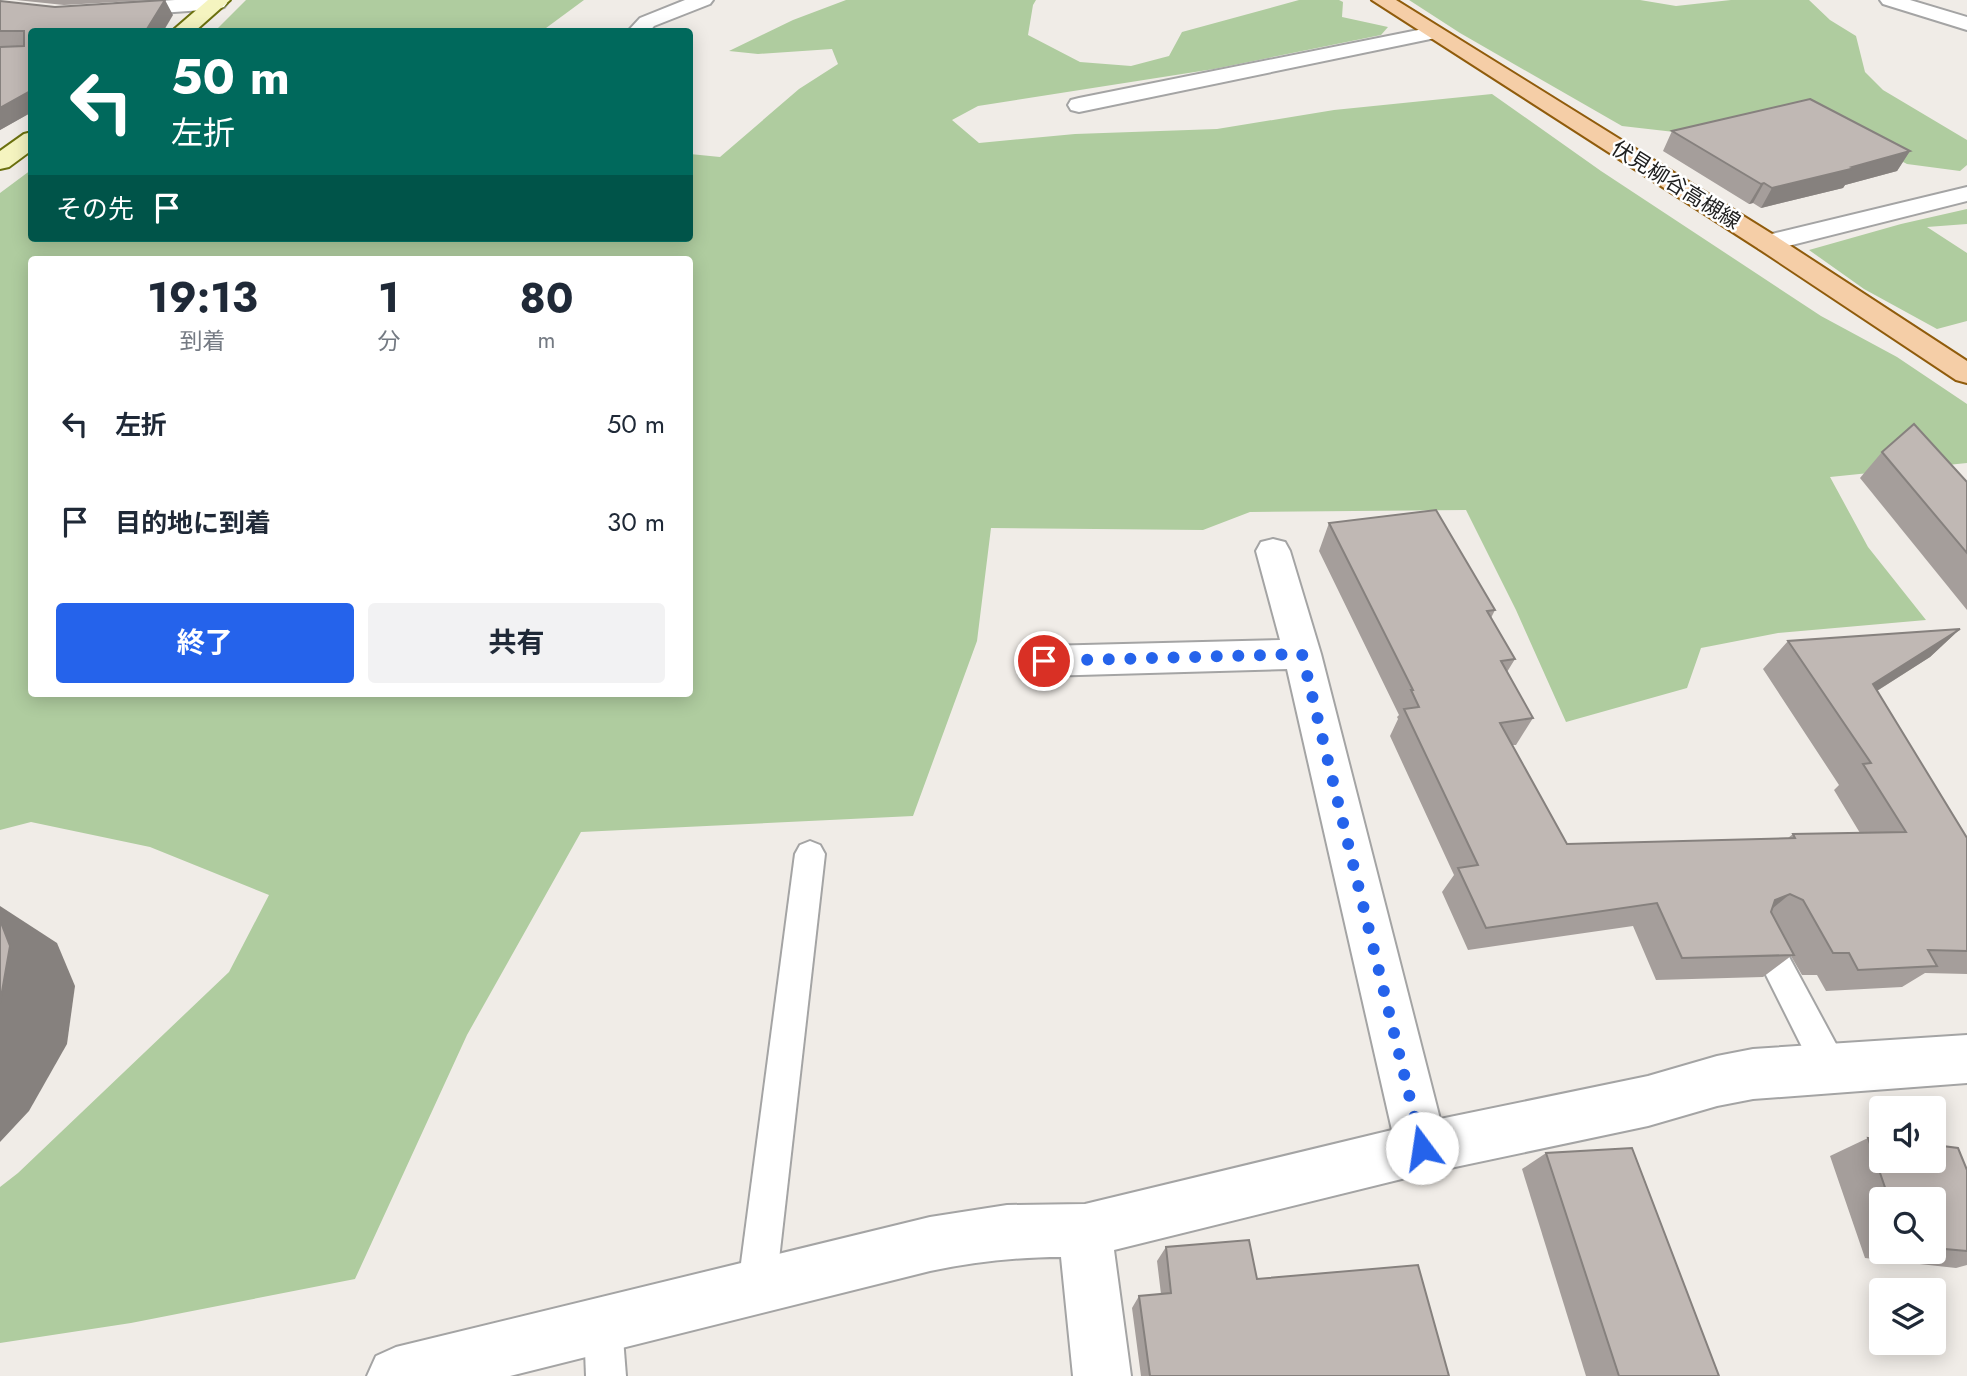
<!DOCTYPE html>
<html lang="ja">
<head>
<meta charset="utf-8">
<style>
  :root { --surface:#fff; --page:#f2f2f3; --text:#1f2937; --muted:#747a83; --accent:#2563eb }
  body { margin:0; font-family:Jost,"Noto Sans JP",sans-serif; background:var(--page); color:var(--text); height:100vh; display:flex; flex-direction:column; font-size:26px; white-space:nowrap }
  * { box-sizing:border-box; margin:0 }
  p { font-size:23px; color:var(--muted) }
  .icon { flex:none; width:38px; height:38px; fill:none; stroke:currentColor; stroke-width:2; stroke-linecap:round; stroke-linejoin:round }
  .map { position:relative; flex:1; overflow:hidden }
  .panel { position:absolute; left:28px; top:256px; width:665px; height:441px; display:flex; flex-direction:column; background:var(--surface); border-radius:7px; box-shadow:0 4px 18px #0003 }
  .panel>* { flex:none }
  .banner { position:absolute; left:28px; top:28px; width:665px; height:214px; border-radius:7px; box-shadow:0 4px 18px #0003; background:#00695c; color:#fff; overflow:hidden }
  .tools { position:absolute; left:1869px; top:1096px; display:grid; gap:14px }
  .tools a { display:grid; place-items:center; width:77px; height:77px; border-radius:7px; background:var(--surface); box-shadow:0 4px 18px #0003; font-size:35px }
  .pin { position:absolute; display:grid; place-items:center; width:60px; height:60px; color:#fff; margin:-30px; border:4px solid #fff; border-radius:50%; box-shadow:0 2px 7px #0007 }
  .me { position:absolute; width:77px; margin:-38px; rotate:346deg; stroke-linejoin:round; filter:drop-shadow(0 0 5px #0008) }
  .turn { display:flex; align-items:center; gap:24px; height:147px; padding:0 28px; font-size:32px }
  .turn .icon { width:91px; height:91px; stroke-width:2.5 }
  .turn b { display:block; font-size:49px; line-height:60px }
  .then { display:flex; align-items:center; height:66px; padding:0 28px; background:#0003; gap:14px; font-size:26px }
  .eta { display:flex; justify-content:space-evenly; align-items:center; height:119px; text-align:center }
  .eta b { font-size:42px; font-weight:700; line-height:49px }
  .action { display:flex; gap:14px; margin-top:auto; padding:14px 28px }
  .action a { flex:1; height:80px; border-radius:7px; background:var(--accent); color:#fff; font-size:28px; font-weight:700; line-height:80px; text-align:center }
  .action a+a { background:var(--page); color:var(--text) }
  ul { padding:0; list-style:none }
  li { display:flex; align-items:center; gap:21px; height:98px; padding:0 28px }
  li div { flex:1 }
  li b { display:block; font-size:26px }
  li em { font-style:normal }
  .map>svg:first-child { display:block }
</style>
</head>
<body>
<div class="map">
<svg width="1967" height="1376" viewBox="0 0 1967 1376">
  <rect width="100%" height="100%" fill="#f0ece7"/>
  <!-- forest -->
  <g fill="#afcc9f" fill-rule="evenodd">
    <path d="M246 0H584L542 31H215Z"/>
    <path d="M846 0H1036L1033 5 1028 35 1080 62 1131 66 1169 56 1182 32 1299 0H1339L1343 2 1342 17 1388 27 1381 35 1214 69 978 106 952 120 979 143 1075 134 1217 129 1334 110 1492 94 1601 171 1821 316 1897 357 1967 404V463L1830 477 1868 547 1926 620 1778 633 1701 648 1687 688 1566 722 1516 610 1466 510 1250 512 1203 530 991 528 977 641 913 816 581 832 467 1035 355 1279 131 1323 0 1343V1187L18 1173 229 972 269 895 150 847 31 822 0 830V193L31 170 32 238H690V154L720 157 799 89 838 64 832 49 758 54 729 51 793 20ZM32 259H690V693H32Z"/>
    <path d="M1409 0H1640L1676 6 1731 0H1809L1830 20 1856 36 1865 72 1883 90 1967 140V165L1960 171 1907 164 1819 118 1683 133 1622 126 1460 33Z"/>
    <path d="M1967 209V224L1927 227 1967 253V321L1937 329 1864 289 1809 250 1901 224Z"/>
  </g>
  <g fill="none" stroke-linecap="round" stroke-linejoin="round">
    <defs>
      <g id="lane">
        <path d="M810 841 820 845 825 854 776 1286 770 1299 757 1305 744 1299 738 1286 795 854 800 845Z"/>
        <path d="M1761 921 1772 925 1842 1055 1847 1067 1842 1079 1830 1084 1818 1079 1746 935 1750 925Z"/>
        <path d="M603 1306 616 1312 622 1325 626 1376H586L584 1325 590 1312Z"/>
      </g>
      <g id="street">
        <path d="M175 0H225L227 3 224 7 217 9 117 16 110 14 107 10 110 6 117 4Z"/>
        <path d="M685 0H713L710 4 654 26 649 32H627L640 18Z"/>
        <path d="M1880 0H1910L1967 17V30L1883 4Z"/>
        <path d="M1433 27 1440 29 1443 33 1440 37 1079 112 1071 110 1068 105 1071 100 1079 98Z"/>
        <path d="M1967 187V201L1768 251 1759 249 1755 243 1759 237Z"/>
        <path d="M1273 539 1285 542 1290 551 1321 654 1440 1119 1648 1076 1717 1056 1753 1049 1967 1035V1083L1753 1099 1717 1106 1648 1126 1422 1174 1114 1250 1131 1376H1073L1061 1257C1017 1257 973 1262 930 1271L510 1376H367L376 1356 396 1347 930 1217 1007 1205 1085 1204 1392 1130 1287 669 1044 676 1031 671 1025 661 1031 651 1044 646 1280 640 1256 551 1261 542Z"/>
      </g>
      <g id="secondary">
        <path d="M208 0H230L194 32H171Z"/>
        <path d="M32 132V150L9 167 0 169V151L24 134Z"/>
      </g>
      <path id="primary" d="M1372 0H1396L1777 237 1967 361V383L1956 380 1759 249Z"/>
    </defs>
    <!-- lane casing -->
    <use href="#lane" stroke="#a4a4a4" stroke-width="4"/>
    <!-- street casing -->
    <use href="#street" stroke="#a4a4a4" stroke-width="4"/>
    <!-- secondary casing -->
    <use href="#secondary" stroke="#6b700e" stroke-width="4"/>
    <!-- primary casing -->
    <use href="#primary" stroke="#905c0c" stroke-width="4"/>
    <!-- lane -->
    <use href="#lane" fill="#fff" fill-rule="evenodd"/>
    <!-- street -->
    <use href="#street" fill="#fff" fill-rule="evenodd"/>
    <!-- secondary -->
    <use href="#secondary" fill="#f5f4c0" fill-rule="evenodd"/>
    <!-- primary -->
    <use href="#primary" fill="#f5cea7" fill-rule="evenodd"/>
  </g>
  <!-- wall -->
  <g fill="#a59e9b" fill-rule="evenodd">
    <path d="M16 0H151L64 5Z"/>
    <path d="M0 1 55 7 173 15 32 32V112L0 130Z"/>
    <path d="M1672 131 1910 151 1897 171 1845 185 1843 188 1761 208 1753 203 1749 204 1663 151Z"/>
    <path d="M1882 452 1967 482V610L1860 478Z"/>
    <path d="M1329 523 1495 610 1491 618 1515 659 1507 672 1533 718 1516 745H1512L1567 844 1788 838 1793 834 1860 833 1834 790 1839 785 1763 669 1788 641 1960 629 1930 657 1877 691 1967 838V974L1925 973 1902 987 1826 991 1817 975H1802L1791 956 1763 977 1656 980 1633 926 1468 950 1442 892 1454 875 1390 736 1398 719 1397 717 1399 715 1319 551Z"/>
    <path d="M1868 1138 1967 1170V1265L1956 1268 1865 1258 1830 1156ZM1881 1199H1934V1251H1881Z"/>
    <path d="M1546 1153 1719 1376H1586L1522 1169Z"/>
    <path d="M1166 1247 1257 1279 1449 1376H1141L1132 1308 1139 1296 1161 1294 1157 1261Z"/>
  </g>
  <!-- shaded-wall -->
  <g fill="#86817e">
    <path d="M165 0 173 15 163 32H144Z"/>
    <path d="M32 90V112L0 130V108Z"/>
    <path d="M1910 151 1897 171 1845 185 1843 188 1761 208 1772 188Z"/>
    <path d="M1764 183 1753 203 1749 204 1761 184Z"/>
    <path d="M1960 629 1930 657 1845 711 1873 684Z"/>
    <path d="M1790 894 1761 918 1775 900Z"/>
    <path d="M0 906 57 943 75 986 67 1044 29 1111 0 1142Z"/>
  </g>
  <!-- building -->
  <g fill="#c0b8b4" stroke="#86817e" stroke-width="2">
    <path d="M165 0 147 29 144 32H32V90L0 108V47L24 46V31H0V1L55 7Z"/>
    <path d="M1810 99 1910 151 1852 167 1855 168 1772 188 1764 183 1761 184 1672 131Z"/>
    <path d="M1914 424 1967 482V553L1882 452Z"/>
    <path d="M1436 510 1495 610 1487 611 1515 659 1501 661 1533 718 1500 723 1567 844 1795 838 1793 834 1906 832 1863 764 1871 763 1788 641 1960 629 1873 684 1967 838V951L1928 950 1937 966 1858 970 1849 953H1833L1803 900 1790 894 1775 900 1771 912 1794 955 1682 958 1657 903 1486 928 1458 868 1478 865 1404 709 1419 707 1411 690H1413L1329 523Z"/>
    <path d="M0 920 10 946 0 1003Z"/>
    <path d="M1868 1138 1881 1140V1160H1934V1145L1958 1148 1967 1170V1251L1934 1248V1199H1889Z"/>
    <path d="M1632 1148 1719 1376H1619L1546 1153Z"/>
    <path d="M1249 1240 1257 1279 1418 1265 1449 1376H1150L1139 1296 1171 1293 1166 1247Z"/>
  </g>
  <g fill="none" stroke-linecap="round" stroke-linejoin="round">
    <!-- route -->
    <path stroke="#2563eb" stroke-width="12" stroke-dasharray="0 21.6" d="M1044 661 1302 654 1422 1148"/>
  </g>
  <g text-anchor="middle" stroke-width="5" stroke-linejoin="round" paint-order="stroke">
    <!-- far-street labels -->
    <g font-size="21" fill="#202020" stroke="#fff">
      <text transform="translate(1676 185) rotate(32)" y="7">伏見柳谷高槻線</text>
    </g>
  </g>
</svg>
<div class="tools">
<a><svg class="icon" aria-label="sound" viewBox="0 0 24 24"><path d="M4 9h4l5-4v14l-5-4H4zM17 9q2 3 0 6"/></svg></a>
<a><svg class="icon" aria-label="search" viewBox="0 0 24 24"><circle cx="10" cy="10" r="6"/><path d="M15 15l6 6"/></svg></a>
<a><svg class="icon" aria-label="layers" viewBox="0 0 24 24"><path d="M12 4l9 5-9 5-9-5zM3 14l9 5 9-5"/></svg></a>
</div>
<div class="pin" style="left:1044px;top:661px;background:#d93025"><svg class="icon" aria-label="arrive" viewBox="0 0 24 24"><path d="M6 21V4h12l-3 4 3 4H6"/></svg></div>
<svg class="me" style="left:1422px;top:1148px" viewBox="-20 -20 40 40"><circle r="19" fill="#fff"/><path d="M0-13L10 11 0 6-10 11z" fill="#2563eb"/></svg>
<div class="banner">
<div class="turn"><svg class="icon" aria-label="left" viewBox="0 0 24 24"><path d="M17 20v-9H6M10 6l-5 5 5 5"/></svg><div><b>50 m</b>左折</div></div>
<div class="then">その先<svg class="icon" aria-label="arrive" viewBox="0 0 24 24"><path d="M6 21V4h12l-3 4 3 4H6"/></svg></div>
</div>
<section class="panel">
<div class="eta">
<div><b>19:13</b><p>到着</p></div>
<div><b>1</b><p>分</p></div>
<div><b>80</b><p>m</p></div>
</div>
<ul>
<li><svg class="icon" aria-label="left" viewBox="0 0 24 24"><path d="M17 20v-9H6M10 6l-5 5 5 5"/></svg><div><b>左折</b></div><em>50 m</em></li>
<li><svg class="icon" aria-label="arrive" viewBox="0 0 24 24"><path d="M6 21V4h12l-3 4 3 4H6"/></svg><div><b>目的地に到着</b></div><em>30 m</em></li>
</ul>
<div class="action"><a>終了</a><a>共有</a></div>
</section>
</div>
</body>
</html>
